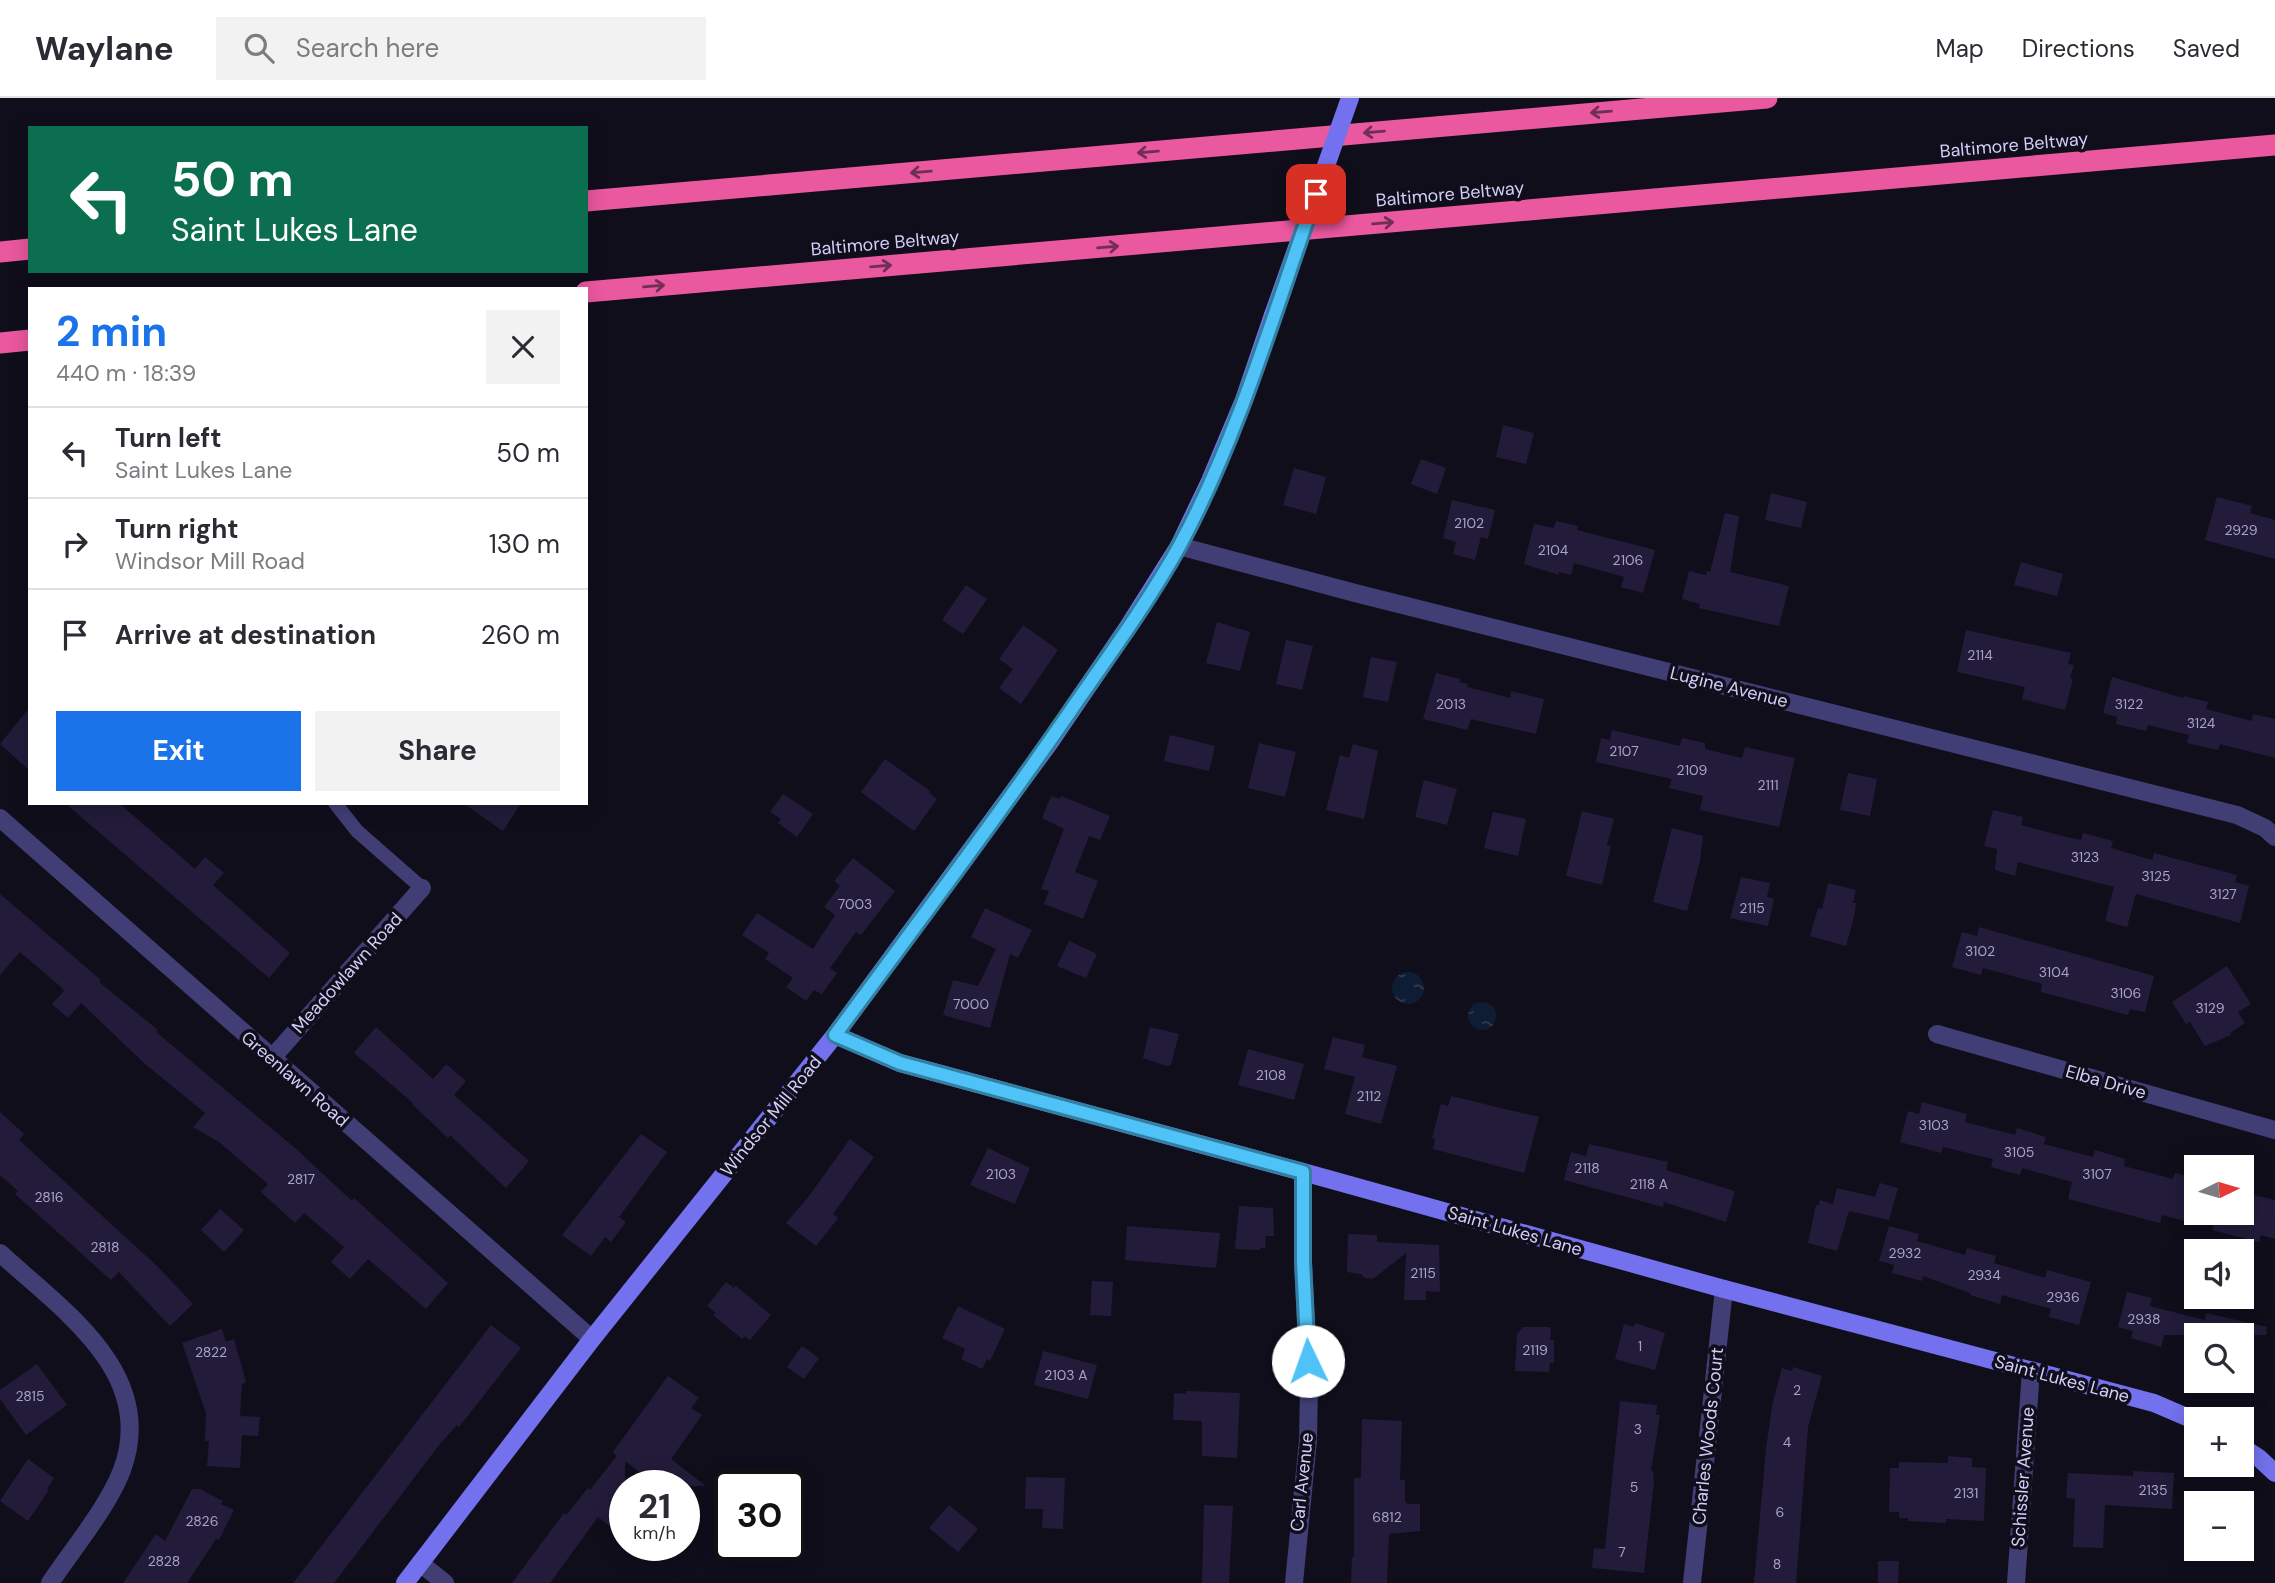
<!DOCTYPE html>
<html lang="en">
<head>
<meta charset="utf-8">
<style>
  :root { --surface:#fff; --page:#f2f2f3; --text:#2b2b33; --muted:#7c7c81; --line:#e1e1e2; --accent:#1a73e8 }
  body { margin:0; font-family:"DM Sans",sans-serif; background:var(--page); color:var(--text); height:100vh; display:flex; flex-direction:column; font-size:26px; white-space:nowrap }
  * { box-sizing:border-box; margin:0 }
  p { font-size:23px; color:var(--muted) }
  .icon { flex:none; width:38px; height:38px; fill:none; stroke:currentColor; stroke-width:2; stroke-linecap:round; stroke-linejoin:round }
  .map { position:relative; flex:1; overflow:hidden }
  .side { position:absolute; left:28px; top:189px; width:560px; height:518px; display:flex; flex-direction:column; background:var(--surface); border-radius:0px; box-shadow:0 4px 18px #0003 }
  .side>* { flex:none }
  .guide { position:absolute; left:28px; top:28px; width:560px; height:147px; border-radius:0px; box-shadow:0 4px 18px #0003; background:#0b6e4f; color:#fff; overflow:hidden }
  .needle { width:46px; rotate:85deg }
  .tools { position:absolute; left:2184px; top:1057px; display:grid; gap:14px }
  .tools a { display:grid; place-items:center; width:70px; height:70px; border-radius:0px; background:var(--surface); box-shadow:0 4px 18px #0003; font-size:35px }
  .speed { position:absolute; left:609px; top:1372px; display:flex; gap:14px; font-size:35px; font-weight:700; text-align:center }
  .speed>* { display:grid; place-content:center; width:91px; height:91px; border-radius:50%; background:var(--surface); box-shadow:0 4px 18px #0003; line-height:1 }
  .speed small { font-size:18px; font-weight:400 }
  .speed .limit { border:4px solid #111; border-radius:10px; background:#fff; color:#111 }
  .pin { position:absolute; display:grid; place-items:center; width:60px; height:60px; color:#fff; margin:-30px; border-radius:14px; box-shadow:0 4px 10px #0006 }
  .me { position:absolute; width:77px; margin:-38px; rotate:357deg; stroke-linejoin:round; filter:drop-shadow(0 0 5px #0008) }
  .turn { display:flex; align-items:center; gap:24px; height:147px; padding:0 28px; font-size:32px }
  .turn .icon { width:91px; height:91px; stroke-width:2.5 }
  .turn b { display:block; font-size:49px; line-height:60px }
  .round { display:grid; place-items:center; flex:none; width:74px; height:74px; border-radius:0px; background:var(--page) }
  .summary { display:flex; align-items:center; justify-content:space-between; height:119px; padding:0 28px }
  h1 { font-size:42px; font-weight:700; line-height:52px; color:var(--accent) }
  .action { display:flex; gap:14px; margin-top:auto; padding:14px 28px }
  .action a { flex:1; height:80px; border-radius:0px; background:var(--accent); color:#fff; font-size:28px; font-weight:700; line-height:80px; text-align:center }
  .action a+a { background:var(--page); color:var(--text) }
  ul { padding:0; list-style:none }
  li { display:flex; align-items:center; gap:21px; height:91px; padding:0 28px; border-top:2px solid var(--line) }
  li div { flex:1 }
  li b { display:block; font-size:26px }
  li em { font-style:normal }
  header { display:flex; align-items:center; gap:42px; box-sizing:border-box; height:98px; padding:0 35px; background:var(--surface); border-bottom:2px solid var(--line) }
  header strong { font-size:33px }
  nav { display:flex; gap:38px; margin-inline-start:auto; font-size:24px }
  .search { width:490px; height:63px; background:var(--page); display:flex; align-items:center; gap:18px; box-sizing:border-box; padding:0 24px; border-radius:0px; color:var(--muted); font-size:26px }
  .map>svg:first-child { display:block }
</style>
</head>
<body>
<header>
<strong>Waylane</strong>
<div class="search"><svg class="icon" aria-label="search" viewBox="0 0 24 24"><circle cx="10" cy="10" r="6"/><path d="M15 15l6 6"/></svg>Search here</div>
<nav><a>Map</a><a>Directions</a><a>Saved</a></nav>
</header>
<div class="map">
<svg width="2275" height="1485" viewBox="0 0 2275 1485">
  <defs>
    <pattern id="water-ripples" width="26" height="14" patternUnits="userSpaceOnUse" patternTransform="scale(1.75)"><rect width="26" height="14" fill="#0e1c34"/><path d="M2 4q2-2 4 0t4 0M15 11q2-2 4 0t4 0" fill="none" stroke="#303c52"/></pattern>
  </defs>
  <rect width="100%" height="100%" fill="#100e1b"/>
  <!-- water -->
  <g fill="url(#water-ripples)">
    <circle cx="1408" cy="890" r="16"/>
    <circle cx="1482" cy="918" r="14"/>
  </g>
  <!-- building -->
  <g fill="#221c3a">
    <path d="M1503 327 1534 335 1526 366 1496 359Z"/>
    <path d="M1421 361 1446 370 1437 396 1411 386Z"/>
    <path d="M1294 370 1326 379 1316 416 1283 407Z"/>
    <path d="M1771 395 1807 404 1801 430 1765 422Z"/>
    <path d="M2217 399 2252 408 2250 415 2275 422V461L2205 442Z"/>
    <path d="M1452 402 1495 412 1488 441 1481 439 1475 462 1453 456 1456 444 1443 440Z"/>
    <path d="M1725 415 1739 418 1730 474 1789 488 1779 528 1699 510 1700 506 1682 501 1689 473 1706 477 1707 473 1710 474Z"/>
    <path d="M1556 423 1578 428 1577 432 1655 452 1643 495 1621 489 1624 479 1574 465 1571 477 1559 474V477L1524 466 1534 426 1554 430Z"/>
    <path d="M2021 464 2063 476 2057 498 2014 487Z"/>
    <path d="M966 487 987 501 963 536 942 522Z"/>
    <path d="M1217 524 1250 534 1240 573 1206 565Z"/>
    <path d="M1023 527 1058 552 1021 606 999 590 1013 571 999 561Z"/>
    <path d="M1966 532 2071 555 2068 566 2074 567 2070 580 2073 581 2065 612 2022 601 2025 589 1957 574Z"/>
    <path d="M1286 542 1313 548 1302 592 1276 586Z"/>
    <path d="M1371 559 1397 564 1388 604 1363 599Z"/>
    <path d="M1436 575 1460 581 1459 584 1468 586 1467 589 1510 600 1511 593 1544 601 1536 636 1471 621 1467 632 1423 621Z"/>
    <path d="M2112 579 2183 600 2184 598 2208 604 2206 611 2252 623 2253 616 2275 621V660L2220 646 2218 652 2187 645 2189 637 2148 627 2146 633 2116 626 2117 619 2103 615Z"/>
    <path d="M30 609V673L0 646Z"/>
    <path d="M1612 632 1680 648 1682 640 1705 645V651L1742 660 1745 649 1795 660 1779 729 1700 712 1703 698 1669 690 1672 681 1596 664 1601 640 1610 642Z"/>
    <path d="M1170 637 1215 648 1209 673 1164 663Z"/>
    <path d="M1259 645 1296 654 1285 699 1248 690Z"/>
    <path d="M1353 646 1378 653 1364 721 1326 712 1340 657 1349 660Z"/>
    <path d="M885 661 930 693 929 695 937 701 914 733 861 694Z"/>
    <path d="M1848 675 1877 681 1870 718 1840 712Z"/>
    <path d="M1424 682 1457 691 1447 727 1415 719Z"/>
    <path d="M783 696 813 716 797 739 778 725 781 721 770 714Z"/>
    <path d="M1051 698 1060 701 1061 698 1110 718 1100 742 1089 738 1075 774 1098 783 1083 821 1044 806 1049 793 1041 791 1064 731 1042 720Z"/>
    <path d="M65 705H119L195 771 205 759 224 775 213 787 290 855 269 880Z"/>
    <path d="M463 705H521L503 733Z"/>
    <path d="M1993 712 2023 719 2021 727 2066 739 2081 742 2083 735 2113 743 2111 750 2152 762 2154 755 2237 777 2235 784 2249 788 2240 825 2136 796 2127 829 2105 823 2114 789 2018 764 2015 778 1995 772 1997 751 1984 748Z"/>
    <path d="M1582 713 1614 721 1607 747 1611 748 1602 787 1566 778Z"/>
    <path d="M1493 714 1526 721 1518 758 1484 750Z"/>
    <path d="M1672 730 1703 738 1700 763 1687 813 1653 804Z"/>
    <path d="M853 760 895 793 861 837 856 834 830 870 837 875 822 896 814 892 806 903 786 889 793 880 765 861 769 855 742 837 757 815 813 851 835 817 824 809 840 788 834 783Z"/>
    <path d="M1741 779 1770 785 1767 799 1774 801 1768 828 1730 820Z"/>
    <path d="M1828 785 1856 792 1853 805H1856L1855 815 1846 848 1810 838 1818 810 1822 811Z"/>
    <path d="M0 796 101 882 99 884 158 932 156 934 295 1050 352 1103 354 1100 448 1185 426 1211 368 1161 350 1181 331 1164 344 1149 304 1115 295 1125 261 1094 268 1086 219 1044 193 1029 205 1015 144 965 81 905 68 920 52 906 64 893 61 889 20 854 0 877Z"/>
    <path d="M985 810 1032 832 1018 860 1010 856 990 930 943 917 953 882 978 888 996 851 971 839Z"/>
    <path d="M1979 829 2154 878 2145 914 2130 911 2128 917 2041 894 2042 886 1983 870 1981 877 1952 869 1962 834 1977 838Z"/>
    <path d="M1069 843 1097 856 1086 880 1057 868Z"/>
    <path d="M2227 868 2251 906 2238 914 2245 925 2230 935 2231 937 2205 948 2190 924 2186 926 2172 904Z"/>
    <path d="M376 929 433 981 446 966 466 983 454 997 529 1063 506 1090 450 1037 448 1040 412 1006 413 1005 354 955Z"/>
    <path d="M1150 929 1179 936 1171 967 1167 968 1143 960Z"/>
    <path d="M1333 939 1365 947 1362 959 1397 968 1381 1026 1345 1016 1355 979 1324 971Z"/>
    <path d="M1248 951 1304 966 1294 1002 1238 987Z"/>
    <path d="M1451 998 1539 1019 1524 1075 1433 1051 1435 1041 1432 1040 1441 1006 1448 1008Z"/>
    <path d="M1922 1004 1967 1016 1965 1024 2015 1037 2017 1030 2046 1039 2044 1046 2093 1059 2095 1052 2125 1061 2124 1068 2173 1081 2175 1075 2196 1080V1126L2162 1117 2160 1125 2068 1101 2072 1084 2022 1070 2020 1077 1991 1069 1993 1061 1943 1049 1941 1055 1900 1044 1908 1013 1919 1016Z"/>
    <path d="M0 1014 24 1036 19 1042 157 1168 193 1206 170 1228 119 1174 111 1182 15 1096 18 1093 0 1077Z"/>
    <path d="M641 1036 667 1054 619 1119 626 1124 611 1144 605 1139 591 1158 562 1137Z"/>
    <path d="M850 1041 874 1059 833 1116 838 1120 816 1148 786 1125 809 1098Z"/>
    <path d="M1589 1046 1668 1064 1666 1072 1735 1093 1726 1124 1664 1104 1663 1109 1564 1082 1571 1054 1586 1058Z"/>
    <path d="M988 1050 1030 1070 1015 1106 970 1087Z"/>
    <path d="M1880 1085 1898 1090 1889 1122 1849 1113 1837 1153 1808 1145 1816 1107 1818 1108 1820 1102 1833 1106 1837 1090 1875 1099Z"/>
    <path d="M2254 1097 2275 1102V1141L2261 1137 2259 1144 2212 1132 2217 1115H2242V1101L2253 1104Z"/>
    <path d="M1239 1108 1273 1110 1274 1138H1266L1265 1150H1260V1152L1235 1151Z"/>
    <path d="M220 1111 244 1132 224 1154 201 1132Z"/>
    <path d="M1127 1128 1220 1135 1216 1170 1125 1162Z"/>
    <path d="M1889 1128 1919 1136 1917 1143 1965 1157 1967 1150 1996 1158 1994 1165 2045 1180 2047 1172 2091 1184 2079 1227 2049 1219 2051 1211 2002 1197 2000 1206 1970 1197V1195L1923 1178 1922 1183 1892 1175 1894 1167 1879 1163Z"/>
    <path d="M1348 1136 1377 1137V1144L1439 1147 1440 1194 1426 1193V1202H1404L1406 1155 1373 1181 1365 1180 1361 1176 1347 1174Z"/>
    <path d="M1092 1183 1113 1184 1111 1218 1090 1217Z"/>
    <path d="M726 1184 734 1190 736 1188 771 1217 750 1242 745 1238 742 1241 713 1217 716 1215 707 1208Z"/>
    <path d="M2127 1194 2152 1200 2150 1208 2205 1222 2206 1215 2267 1229 2266 1237H2164L2161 1249 2131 1240 2133 1233 2118 1229Z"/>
    <path d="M958 1208 1005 1231 990 1263 987 1261 982 1271 961 1261 965 1251 942 1240Z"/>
    <path d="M1635 1225 1665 1235 1655 1272 1615 1261 1624 1226 1634 1229Z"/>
    <path d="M491 1227 521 1250 459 1329 457 1327 440 1346 334 1485H293Z"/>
    <path d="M1523 1229H1549L1551 1231 1550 1242H1554V1265H1550L1549 1274 1515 1273 1517 1236Z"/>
    <path d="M222 1231 226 1244 234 1241 246 1284 242 1286 240 1318 260 1319 258 1338 242 1337 240 1370 207 1368 209 1343H205L206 1315 182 1245Z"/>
    <path d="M802 1248 819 1260 804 1281 787 1269Z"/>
    <path d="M1043 1253 1097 1267 1088 1301 1034 1287Z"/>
    <path d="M37 1266 67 1307 26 1337 0 1301V1292Z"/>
    <path d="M1793 1269 1822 1278 1808 1329 1796 1485H1754L1766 1351 1772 1308 1782 1270 1792 1273Z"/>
    <path d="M668 1278 699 1300 691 1310 702 1317 671 1361 706 1388H666L653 1378 650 1382 625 1363V1414L612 1430 598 1419 550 1485H512L564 1415 566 1417 588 1390 590 1392 617 1358 613 1354Z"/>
    <path d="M1186 1293 1240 1295 1237 1360 1202 1358V1323L1173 1322 1174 1295 1186 1296Z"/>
    <path d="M1620 1303 1657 1307 1656 1317H1660L1651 1373H1653L1654 1383 1644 1475 1592 1470 1594 1450 1605 1451Z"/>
    <path d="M1362 1321 1402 1323 1400 1382H1405V1403L1407 1406H1420V1433L1389 1436 1387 1485H1351L1352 1459H1354V1380H1361Z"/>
    <path d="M1948 1358 1972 1360V1369L1986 1370 1984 1423 1946 1421V1425L1908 1423V1420H1899V1414H1889L1890 1370H1899V1364L1948 1365Z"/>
    <path d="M28 1361 54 1380 47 1391 49 1392 28 1423 0 1403Z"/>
    <path d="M2133 1373 2174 1375 2172 1411 2105 1407 2103 1450 2073 1449 2075 1401 2066 1400 2068 1375 2133 1378Z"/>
    <path d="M1026 1379 1065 1380 1063 1431 1042 1430 1043 1411H1025Z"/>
    <path d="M192 1391H200L223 1403 221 1406 234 1412 219 1442 216 1441 187 1485H123L156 1436 165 1443Z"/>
    <path d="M949 1407 978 1431 958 1454 929 1430Z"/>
    <path d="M1204 1407 1233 1408 1229 1485H1202Z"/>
    <path d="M1878 1463H1899L1898 1485H1878Z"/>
  </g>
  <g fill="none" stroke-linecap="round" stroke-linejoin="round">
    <!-- lane -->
    <path stroke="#403e75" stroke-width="14" d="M335 705 357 733 422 790"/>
    <!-- street -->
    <g stroke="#403e75" stroke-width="18">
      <path d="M1179 448 1355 495 2237 717 2265 730 2275 739"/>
      <path d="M0 720 592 1241"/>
      <path d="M1937 936 2275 1032"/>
      <path d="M272 960 422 790"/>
      <path d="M0 1155C62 1212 158 1275 122 1372 108 1409 72 1452 50 1485"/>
      <path d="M420 1465 445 1485"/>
      <path d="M1294 1485 1308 1342 1309 1288 1303 1164V1074"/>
      <path d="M1692 1485 1724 1191"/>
      <path d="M2016 1485 2031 1272"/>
    </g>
    <!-- secondary -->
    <g stroke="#7371ed" stroke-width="18">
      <path d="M835 937 900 965 941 976 1303 1074 1724 1191 2154 1305 2196 1323"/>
      <path d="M2242 1349 2259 1360 2275 1375"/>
      <path d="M405 1485 592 1241 835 937 1050 644 1128 529 1179 448 1210 383 1244 302 1273 217"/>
    </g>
    <!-- highway -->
    <g stroke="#ea589f" stroke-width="21">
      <path d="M586 103 1767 0"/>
      <path d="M0 154 30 151"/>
      <path d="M586 194 2275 47"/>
      <path d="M0 245 30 242"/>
    </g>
    <!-- secondary-bridge -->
    <path stroke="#7371ed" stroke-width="18" d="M1273 217 1350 0"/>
  </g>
  <!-- one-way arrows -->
  <defs><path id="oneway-shaft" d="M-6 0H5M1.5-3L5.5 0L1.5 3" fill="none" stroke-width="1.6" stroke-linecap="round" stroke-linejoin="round" transform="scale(1.75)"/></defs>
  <g stroke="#722f56">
    <use href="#oneway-shaft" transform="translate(1601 14) rotate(175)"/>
    <use href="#oneway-shaft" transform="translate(1374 34) rotate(175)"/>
    <use href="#oneway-shaft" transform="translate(1148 54) rotate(175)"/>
    <use href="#oneway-shaft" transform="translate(921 74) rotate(175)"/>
    <use href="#oneway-shaft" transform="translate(1383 125) rotate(-5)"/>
    <use href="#oneway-shaft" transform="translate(1108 149) rotate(-5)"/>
    <use href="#oneway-shaft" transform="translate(881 168) rotate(-5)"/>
    <use href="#oneway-shaft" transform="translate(654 188) rotate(-5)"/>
  </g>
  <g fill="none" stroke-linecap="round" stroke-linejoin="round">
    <defs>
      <path id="route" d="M1308 1263 1303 1164V1074L900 965 835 937C917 826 1000 716 1078 602 1113 552 1150 501 1180 447 1239 337 1274 214 1316 96"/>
    </defs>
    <!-- route casing -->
    <use href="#route" stroke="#337fa1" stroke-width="18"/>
    <!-- route -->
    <use href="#route" stroke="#4fc3f7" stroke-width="12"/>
  </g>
  <g text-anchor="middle" stroke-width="7" stroke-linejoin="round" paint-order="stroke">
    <!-- number labels -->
    <g font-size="14" fill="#a7a2c9">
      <text x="1469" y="430">2102</text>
      <text x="2241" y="437">2929</text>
      <text x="1553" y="457">2104</text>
      <text x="1628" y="467">2106</text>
      <text x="1980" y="562">2114</text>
      <text x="1451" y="611">2013</text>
      <text x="2129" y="611">3122</text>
      <text x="2201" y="630">3124</text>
      <text x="1624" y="658">2107</text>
      <text x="1692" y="677">2109</text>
      <text x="1768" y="692">2111</text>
      <text x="2085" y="764">3123</text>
      <text x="2156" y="783">3125</text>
      <text x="2223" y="801">3127</text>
      <text x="855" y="811">7003</text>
      <text x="1752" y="815">2115</text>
      <text x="1980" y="858">3102</text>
      <text x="2054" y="879">3104</text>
      <text x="2126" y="900">3106</text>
      <text x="971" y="911">7000</text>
      <text x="2210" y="915">3129</text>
      <text x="1271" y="982">2108</text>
      <text x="1369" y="1003">2112</text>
      <text x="1934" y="1032">3103</text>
      <text x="2019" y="1059">3105</text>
      <text x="1587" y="1075">2118</text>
      <text x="1001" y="1081">2103</text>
      <text x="2097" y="1081">3107</text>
      <text x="301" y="1086">2817</text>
      <text x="1649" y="1091">2118 A</text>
      <text x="49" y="1104">2816</text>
      <text x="105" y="1154">2818</text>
      <text x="1905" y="1160">2932</text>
      <text x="1423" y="1180">2115</text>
      <text x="1984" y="1182">2934</text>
      <text x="2063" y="1204">2936</text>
      <text x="2144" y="1226">2938</text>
      <text x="1640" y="1253">1</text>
      <text x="1535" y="1257">2119</text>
      <text x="211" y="1259">2822</text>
      <text x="1066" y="1282">2103 A</text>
      <text x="1797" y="1297">2</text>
      <text x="30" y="1303">2815</text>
      <text x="1638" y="1336">3</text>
      <text x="1787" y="1349">4</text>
      <text x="1634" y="1394">5</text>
      <text x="2153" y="1397">2135</text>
      <text x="1966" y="1400">2131</text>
      <text x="1780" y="1419">6</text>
      <text x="1387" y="1424">6812</text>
      <text x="202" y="1428">2826</text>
      <text x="1622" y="1459">7</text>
      <text x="164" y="1468">2828</text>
      <text x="1777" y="1471">8</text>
    </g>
    <!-- street labels -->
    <g font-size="18" fill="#d3cef9" stroke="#100e1b">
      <text transform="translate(2014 47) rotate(-5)" y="6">Baltimore Beltway</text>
      <text transform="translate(1450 96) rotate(-5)" y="6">Baltimore Beltway</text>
      <text transform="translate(885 145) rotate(-5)" y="6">Baltimore Beltway</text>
      <text transform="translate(1729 589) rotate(14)" y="6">Lugine Avenue</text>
      <text transform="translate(347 875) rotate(-48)" y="6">Meadowlawn Road</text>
      <text transform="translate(295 981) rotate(41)" y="6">Greenlawn Road</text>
      <text transform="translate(2106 984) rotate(16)" y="6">Elba Drive</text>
      <text transform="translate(771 1018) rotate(-51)" y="6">Windsor Mill Road</text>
      <text transform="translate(1515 1133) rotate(16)" y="6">Saint Lukes Lane</text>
      <text transform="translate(2062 1281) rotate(15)" y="6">Saint Lukes Lane</text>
      <text transform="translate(1708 1338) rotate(-84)" y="6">Charles Woods Court</text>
      <text transform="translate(2023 1379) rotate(-86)" y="6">Schissler Avenue</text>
      <text transform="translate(1302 1384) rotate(-84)" y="6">Carl Avenue</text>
    </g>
  </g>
</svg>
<div class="tools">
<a><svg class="needle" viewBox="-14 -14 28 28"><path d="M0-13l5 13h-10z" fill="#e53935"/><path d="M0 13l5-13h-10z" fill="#7c7c81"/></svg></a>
<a><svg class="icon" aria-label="sound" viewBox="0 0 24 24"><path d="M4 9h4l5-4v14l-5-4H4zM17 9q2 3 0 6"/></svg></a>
<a><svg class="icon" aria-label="search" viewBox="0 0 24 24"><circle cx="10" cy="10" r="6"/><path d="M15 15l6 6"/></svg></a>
<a>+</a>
<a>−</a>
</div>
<div class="speed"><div>21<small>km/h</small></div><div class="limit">30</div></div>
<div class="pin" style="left:1316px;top:96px;background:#d93025"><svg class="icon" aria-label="arrive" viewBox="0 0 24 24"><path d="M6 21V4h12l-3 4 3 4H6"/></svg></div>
<svg class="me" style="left:1308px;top:1263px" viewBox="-20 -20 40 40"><circle r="19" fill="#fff"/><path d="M0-13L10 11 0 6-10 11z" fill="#4fc3f7"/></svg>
<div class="guide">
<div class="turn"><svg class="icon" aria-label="left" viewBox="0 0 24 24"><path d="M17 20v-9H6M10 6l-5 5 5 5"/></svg><div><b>50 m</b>Saint Lukes Lane</div></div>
</div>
<section class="side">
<div class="summary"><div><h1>2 min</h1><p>440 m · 18:39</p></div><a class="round"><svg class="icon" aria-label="close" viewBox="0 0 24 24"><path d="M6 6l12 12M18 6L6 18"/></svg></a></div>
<ul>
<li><svg class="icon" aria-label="left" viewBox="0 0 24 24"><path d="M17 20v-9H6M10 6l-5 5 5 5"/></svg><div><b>Turn left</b><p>Saint Lukes Lane</p></div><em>50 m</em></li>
<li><svg class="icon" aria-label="right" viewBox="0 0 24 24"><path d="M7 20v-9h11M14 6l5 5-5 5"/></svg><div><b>Turn right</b><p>Windsor Mill Road</p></div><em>130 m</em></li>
<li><svg class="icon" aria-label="arrive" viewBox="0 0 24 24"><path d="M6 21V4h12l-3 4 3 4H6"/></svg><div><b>Arrive at destination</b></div><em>260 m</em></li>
</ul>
<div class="action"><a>Exit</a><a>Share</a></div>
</section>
</div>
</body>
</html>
